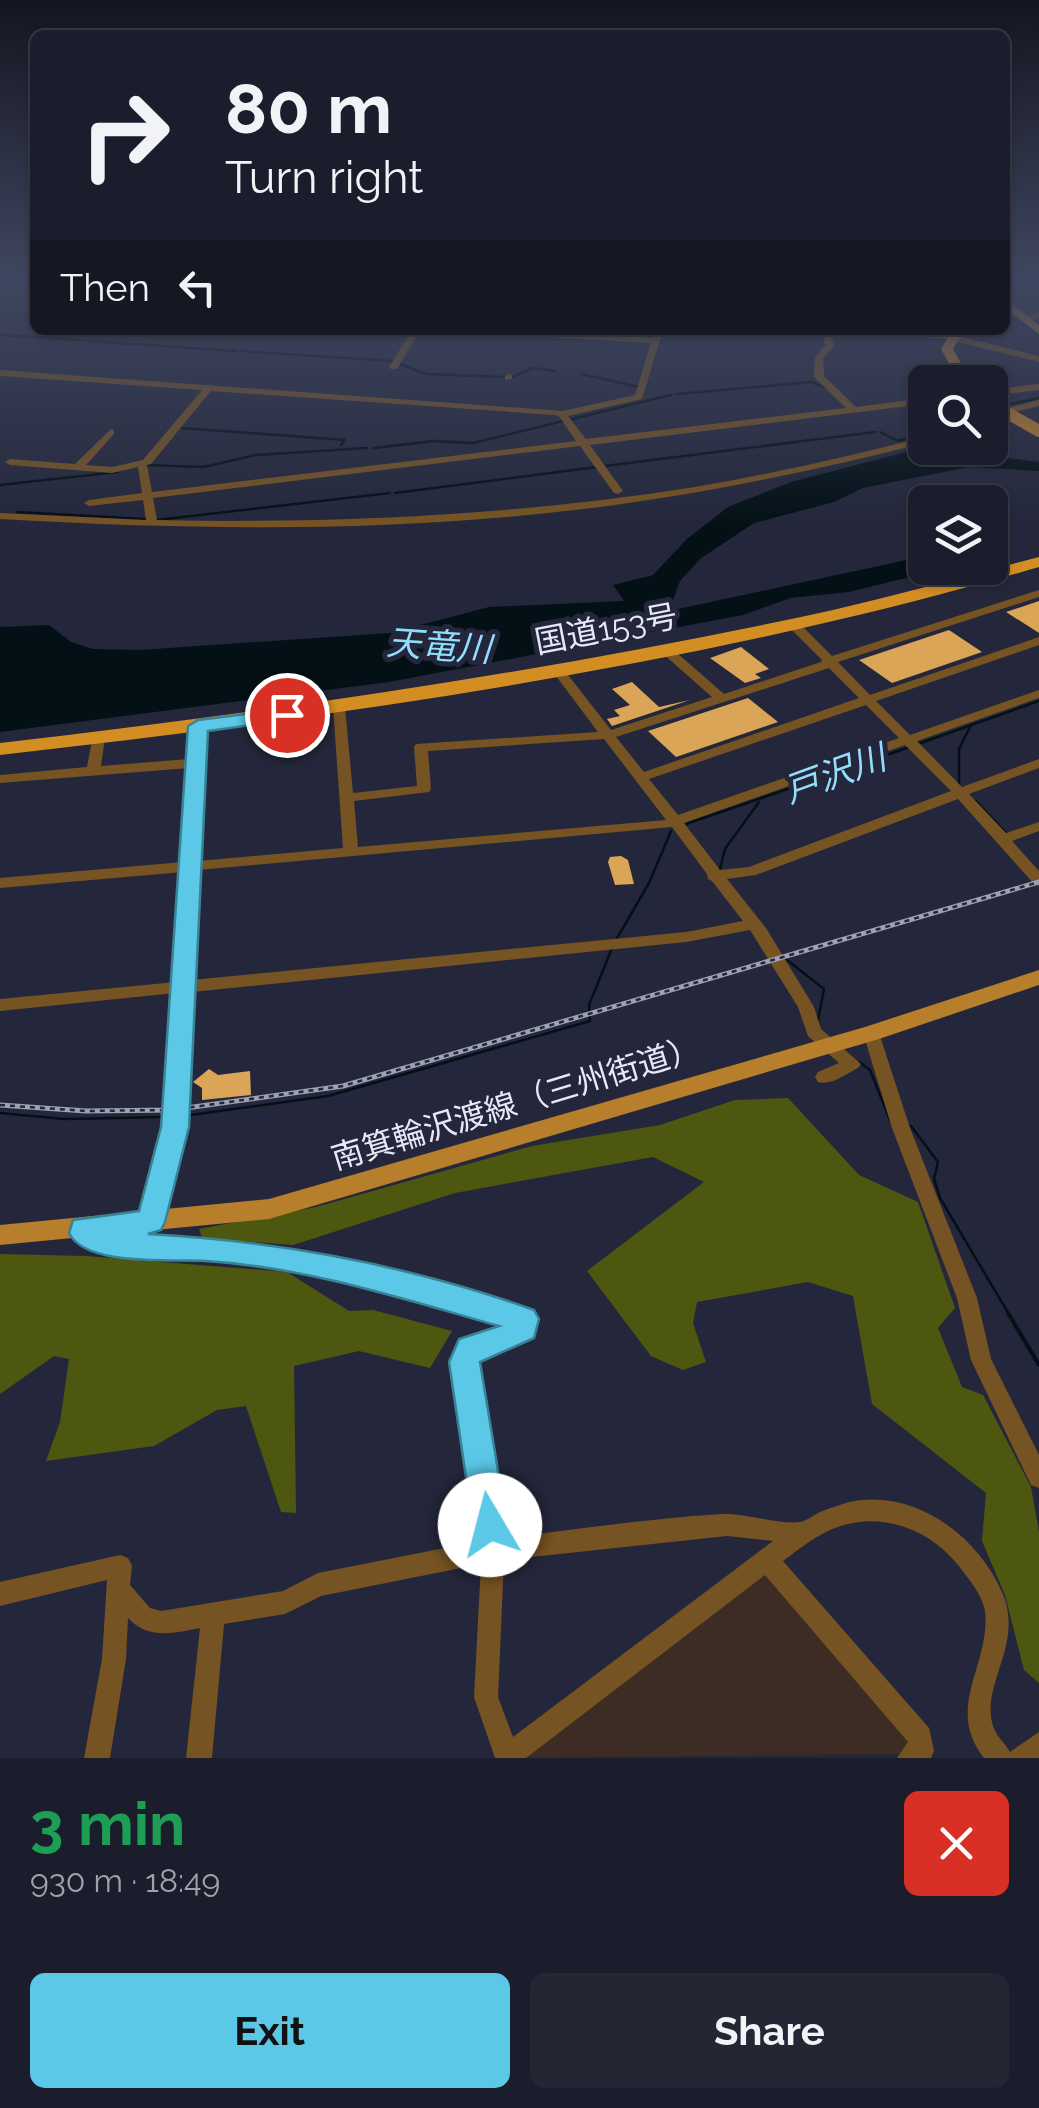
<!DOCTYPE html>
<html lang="en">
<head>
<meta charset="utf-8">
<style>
  :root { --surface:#1b1d2c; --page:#242634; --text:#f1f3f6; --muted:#a0a2a9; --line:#393b48; --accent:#5ac8e6 }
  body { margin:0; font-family:Raleway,"Noto Sans JP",sans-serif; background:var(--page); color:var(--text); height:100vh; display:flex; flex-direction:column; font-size:38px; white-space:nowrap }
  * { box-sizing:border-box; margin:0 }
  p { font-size:32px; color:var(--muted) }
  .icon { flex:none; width:55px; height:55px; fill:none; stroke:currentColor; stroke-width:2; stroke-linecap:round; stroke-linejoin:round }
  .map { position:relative; height:1758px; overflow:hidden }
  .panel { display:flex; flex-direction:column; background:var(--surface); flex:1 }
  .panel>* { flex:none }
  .top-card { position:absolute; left:30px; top:30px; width:980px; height:305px; border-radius:15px; box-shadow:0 2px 8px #0004,0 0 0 2px var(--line); background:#1b1d2c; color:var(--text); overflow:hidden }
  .tools { position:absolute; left:908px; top:365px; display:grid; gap:20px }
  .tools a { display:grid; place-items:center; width:100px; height:100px; border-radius:15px; background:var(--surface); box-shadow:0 2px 8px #0004,0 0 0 2px var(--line); font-size:50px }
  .pin { position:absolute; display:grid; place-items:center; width:85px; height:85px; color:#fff; margin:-42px; border:5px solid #fff; border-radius:50%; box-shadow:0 2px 10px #0007 }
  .me { position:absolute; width:110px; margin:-55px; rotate:352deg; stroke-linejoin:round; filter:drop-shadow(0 0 8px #0008) }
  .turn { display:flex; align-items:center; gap:35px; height:210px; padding:0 30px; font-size:45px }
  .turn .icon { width:130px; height:130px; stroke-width:2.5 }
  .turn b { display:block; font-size:70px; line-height:85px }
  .then { display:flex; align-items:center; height:95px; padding:0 30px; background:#0003; gap:20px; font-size:38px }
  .round { display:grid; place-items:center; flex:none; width:105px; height:105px; border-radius:15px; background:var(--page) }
  .head { display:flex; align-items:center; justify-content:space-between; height:170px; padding:0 30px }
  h1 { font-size:60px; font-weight:700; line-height:75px; color:#1e9e55 }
  .cta { display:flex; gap:20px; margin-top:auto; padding:20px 30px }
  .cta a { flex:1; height:115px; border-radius:15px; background:var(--accent); color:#111; font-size:40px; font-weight:700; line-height:115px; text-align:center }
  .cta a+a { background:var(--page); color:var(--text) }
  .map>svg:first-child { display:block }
</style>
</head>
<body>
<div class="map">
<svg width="1039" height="1758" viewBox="0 0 1039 1758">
  <rect width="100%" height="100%" fill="#24273b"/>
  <!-- education -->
  <path fill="#3d2c23" d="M767 1569 911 1742 903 1754 518 1758Z"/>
  <!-- forest -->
  <g fill="#4e570f">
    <path d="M788 1098 859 1175 918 1202 955 1308 938 1328 962 1387 983 1395 1031 1487 1039 1532V1683L1024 1670 1005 1595 982 1541 986 1493 872 1404 853 1296 808 1282 697 1302 693 1323 706 1362 683 1370 651 1356 587 1271 704 1182 653 1157 455 1193 293 1245 202 1238 199 1229 316 1207 532 1146 660 1125 735 1100Z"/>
    <path d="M0 1254 86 1256 287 1272 349 1311 373 1310 452 1331 430 1368 359 1351 294 1366 296 1513 281 1512 246 1406 217 1410 154 1446 46 1461 60 1422 69 1359 54 1356 0 1394Z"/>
  </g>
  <!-- water -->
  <path fill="#031015" d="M925 447 1039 462V471L969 467 863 488 834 502 754 523 700 559 680 581 669 611 925 556V568H947L849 592 790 598 743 615 389 682 0 732V627L49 625 71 642 93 649 139 650 390 633 489 607 624 601 613 585 653 575 687 539 728 507 791 482Z"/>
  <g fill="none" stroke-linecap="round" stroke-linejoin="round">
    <!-- stream-far1 -->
    <g stroke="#031015" stroke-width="2.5">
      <path d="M0 335 83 340"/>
      <path d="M88 341 236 351"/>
      <path d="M240 351 393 361"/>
      <path d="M400 364 426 374 504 377"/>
      <path d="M582 374 638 387"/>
      <path d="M512 377 533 368 554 371"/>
      <path d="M677 394 811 382 824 387"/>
      <path d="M1006 405 1039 398"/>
      <path d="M181 428 345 440 341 445"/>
      <path d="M880 432 898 441 925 433"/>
      <path d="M374 448 434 441 473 443 671 395"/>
      <path d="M147 465 204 467 256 455 367 448"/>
      <path d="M605 466 875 432"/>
      <path d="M0 485 118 472"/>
      <path d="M395 493 597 467"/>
      <path d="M17 512 145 519"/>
      <path d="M157 520 390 493"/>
      <path d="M918 744 1039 701"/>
      <path d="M959 786V749L971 725"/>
      <path d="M976 801 1008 835"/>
      <path d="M686 824 907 748"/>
      <path d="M720 869 725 849 759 802"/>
      <path d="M616 940 649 883 671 831"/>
      <path d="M782 956 824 989 818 1020"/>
      <path d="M859 1062 870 1070 890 1120"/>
      <path d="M0 1113 64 1119 168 1117"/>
      <path d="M183 1116 328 1096 590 1021 589 1005 612 948"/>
      <path d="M911 1126 938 1162 934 1179 940 1198 1010 1316"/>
    </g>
    <!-- stream -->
    <path stroke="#031015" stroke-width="4" d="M1008 1313 1039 1365"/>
  </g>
  <!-- building -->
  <g fill="#daa556">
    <path d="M1039 601V633L1006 612Z"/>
    <path d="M949 630 982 652 892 683 859 660Z"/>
    <path d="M741 647 769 669 755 674 761 678 745 683 710 658Z"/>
    <path d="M632 682 659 707 690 700 612 726 607 719 620 716 614 710 630 705 612 689Z"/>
    <path d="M748 698 778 722 676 757 648 731Z"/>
    <path d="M621 856 628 860 634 884 615 885 608 862 610 857Z"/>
    <path d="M209 1069 218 1075 250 1071 251 1095 202 1100V1088L193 1082Z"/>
  </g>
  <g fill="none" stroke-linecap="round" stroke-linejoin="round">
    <!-- minor -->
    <g fill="#765323" fill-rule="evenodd">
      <path d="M1039 312V318L1025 321 1021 318Z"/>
      <path d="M412 330H420L397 369H391L389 367Z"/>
      <path d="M476 330H522L652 338 655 330H663L642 399 568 416 586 439 846 408 814 377 815 357 825 346 824 338 830 330H838L832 338 834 347 823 358 824 376 856 407 925 398V404L590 445 623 491 618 494 614 493 580 446 153 498 157 520C337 524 517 515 695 487 772 474 849 456 925 437V443C812 471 699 495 583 509 389 533 194 530 0 519V513L146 520 143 500 89 506 84 503 89 500 142 493 138 467 112 473 10 465 5 462 10 459 75 464 111 429 114 430V434L86 465 112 467 143 460 202 390 0 376V370L563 411 635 395 651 343 480 333ZM211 391 555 415 559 416 576 441 152 492 147 465 151 464Z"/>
      <path d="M880 330 946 333 1039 356V362L946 339 884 333Z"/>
      <path d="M953 363 974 367 980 382H972L967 371 950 368 948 366Z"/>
      <path d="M509 374 512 375V379L505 380V376Z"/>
      <path d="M1039 384V390L990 396V390Z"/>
      <path d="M1039 400V406L990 418V412Z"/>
      <path d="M1039 590V597L838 662 870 695 1039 637V645L876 701 910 735 1039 690V698L917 741 962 787 1039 759V768L969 794 1006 833 1039 822V831L1012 841 1039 871V886L1034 884 958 799 756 875 727 879 766 928 814 1007 821 1029 861 1064 858 1068C846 1074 831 1086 818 1082L815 1077 818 1072 839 1063 808 1036 798 1007 750 930 686 942 192 992 186 1110 161 1222 158 1227 151 1230 144 1227 141 1222 168 1110 175 993 0 1011V999L176 982 183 872 0 888V878L183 862 189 768 0 783V775L87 767 93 735 98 734 105 738 101 766 189 759 191 727 198 723 203 724 204 763 198 861 343 848 333 707 334 704H344L345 707 353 793 417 786 414 747 416 744 598 732 553 672V666H561L611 730 712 697 661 652V646H669L724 694 821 662 822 660 788 626V620H796L832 656ZM829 668 859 698 644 772 616 737ZM866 705 899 738 678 815 649 779ZM604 739 666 820 358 847 354 801 429 792 431 789 428 751ZM905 745 951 791 749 867 720 870 684 823ZM672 827 707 874 708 879 712 881 743 921 686 932 192 980 198 870Z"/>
      <path d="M871 1027 877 1029 879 1033 910 1128 977 1298 991 1359 1039 1455V1488L1031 1485 971 1360 957 1298 892 1128 863 1033 865 1029Z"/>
      <path d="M83 1220 90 1222 101 1235 248 1243 357 1266 530 1313 533 1328 530 1334 477 1355 474 1362 502 1538C576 1530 650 1518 723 1514 745 1513 780 1525 800 1522 806 1521 814 1515 820 1512 829 1508 840 1505 849 1502 914 1488 977 1535 1002 1592 1025 1644 980 1684 993 1726 996 1736 1005 1743 1010 1752L1039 1732V1758H984C944 1708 991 1664 985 1611 982 1594 968 1578 958 1565 927 1526 874 1509 828 1531 811 1539 798 1550 783 1561L929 1728 934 1751 931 1758H897L908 1742 765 1575 526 1758H495L474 1697 481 1564 321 1596 285 1614 224 1624 212 1758H186L200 1628C175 1633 148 1640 128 1618L126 1659 110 1758H84L102 1659 107 1580 0 1606V1582L120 1555 128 1558 132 1566 130 1585 150 1608 161 1611 283 1591 318 1573 480 1541 454 1362 462 1343 510 1324 357 1282 248 1259 96 1251 89 1249 73 1228 76 1222ZM727 1536 773 1541 513 1737 498 1697 504 1560Z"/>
    </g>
    <!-- major -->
    <g fill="#b77e2b" fill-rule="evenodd">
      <path d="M1005 299 1039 325V334L1005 308Z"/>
      <path d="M959 330H974L958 340 953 349 971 382H959L941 349 949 336Z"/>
      <path d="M1039 970V985L879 1039 269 1219 0 1245V1225L269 1199 865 1027Z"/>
    </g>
    <!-- highway -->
    <path fill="#d38e23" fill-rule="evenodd" d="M1039 557V567C702 666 348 715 0 755V743C279 711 558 670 833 610 902 594 970 575 1039 557Z"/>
    <defs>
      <path id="rail" d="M0 1105 86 1111 172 1110 343 1086 1039 882"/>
    </defs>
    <!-- rail casing -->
    <use href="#rail" stroke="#9ea1b2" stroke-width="5"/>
    <!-- rail -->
    <use href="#rail" stroke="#24273b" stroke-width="2.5" stroke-dasharray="5" stroke-linecap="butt"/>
    <!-- major-bridge -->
    <path stroke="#b77e2b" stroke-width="12" d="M990 403 1039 431"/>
  </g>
  <!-- sky -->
  <linearGradient id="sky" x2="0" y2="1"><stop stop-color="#141520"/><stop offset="0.53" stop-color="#3f4760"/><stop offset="1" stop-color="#3f4760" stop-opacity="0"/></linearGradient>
  <rect width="1039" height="527" fill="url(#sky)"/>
  <!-- route -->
  <path fill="#5ac8e6" stroke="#3a8296" stroke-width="2.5" d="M287 709 294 711V719L208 731 189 1127 165 1222 161 1230 148 1234C278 1241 411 1266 534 1310L539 1319 534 1338 480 1362 507 1525 502 1537 490 1542 478 1537 473 1525 449 1362 459 1339 499 1326C403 1299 305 1267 206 1261 171 1259 86 1267 69 1233L73 1220 139 1211 161 1127 188 726 198 720Z"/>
  <g text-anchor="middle" stroke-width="10" stroke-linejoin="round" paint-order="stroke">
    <!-- street labels -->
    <g font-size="32" fill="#e5e8f6" stroke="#24273b">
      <text transform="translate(606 629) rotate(-11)" y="11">国道153号</text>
      <text transform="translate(516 1103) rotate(-17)" y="11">南箕輪沢渡線（三州街道）</text>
    </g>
    <!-- water labels -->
    <g font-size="35" font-style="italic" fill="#92dffd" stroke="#24273b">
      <text transform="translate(439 646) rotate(4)" y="12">天竜川</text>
      <text transform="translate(835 774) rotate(-20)" y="12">戸沢川</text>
    </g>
  </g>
</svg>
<div class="tools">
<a><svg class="icon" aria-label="search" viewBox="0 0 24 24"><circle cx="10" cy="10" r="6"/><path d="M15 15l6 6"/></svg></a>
<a><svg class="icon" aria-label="layers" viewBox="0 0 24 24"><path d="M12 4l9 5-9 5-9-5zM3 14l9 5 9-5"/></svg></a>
</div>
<div class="pin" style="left:287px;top:715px;background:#d93025"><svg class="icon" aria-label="arrive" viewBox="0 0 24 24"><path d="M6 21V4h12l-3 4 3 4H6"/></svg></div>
<svg class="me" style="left:490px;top:1525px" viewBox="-20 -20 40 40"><circle r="19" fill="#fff"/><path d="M0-13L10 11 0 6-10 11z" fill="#5ac8e6"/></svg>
<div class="top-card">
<div class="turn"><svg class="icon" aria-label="right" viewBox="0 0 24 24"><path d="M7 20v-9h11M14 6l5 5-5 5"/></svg><div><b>80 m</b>Turn right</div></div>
<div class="then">Then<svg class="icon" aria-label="left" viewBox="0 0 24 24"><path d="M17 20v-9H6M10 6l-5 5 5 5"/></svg></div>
</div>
</div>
<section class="panel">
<div class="head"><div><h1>3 min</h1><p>930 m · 18:49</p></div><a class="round" style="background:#d93025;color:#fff"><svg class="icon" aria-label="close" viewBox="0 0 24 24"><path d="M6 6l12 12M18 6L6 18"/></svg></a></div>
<div class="cta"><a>Exit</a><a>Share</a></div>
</section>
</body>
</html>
